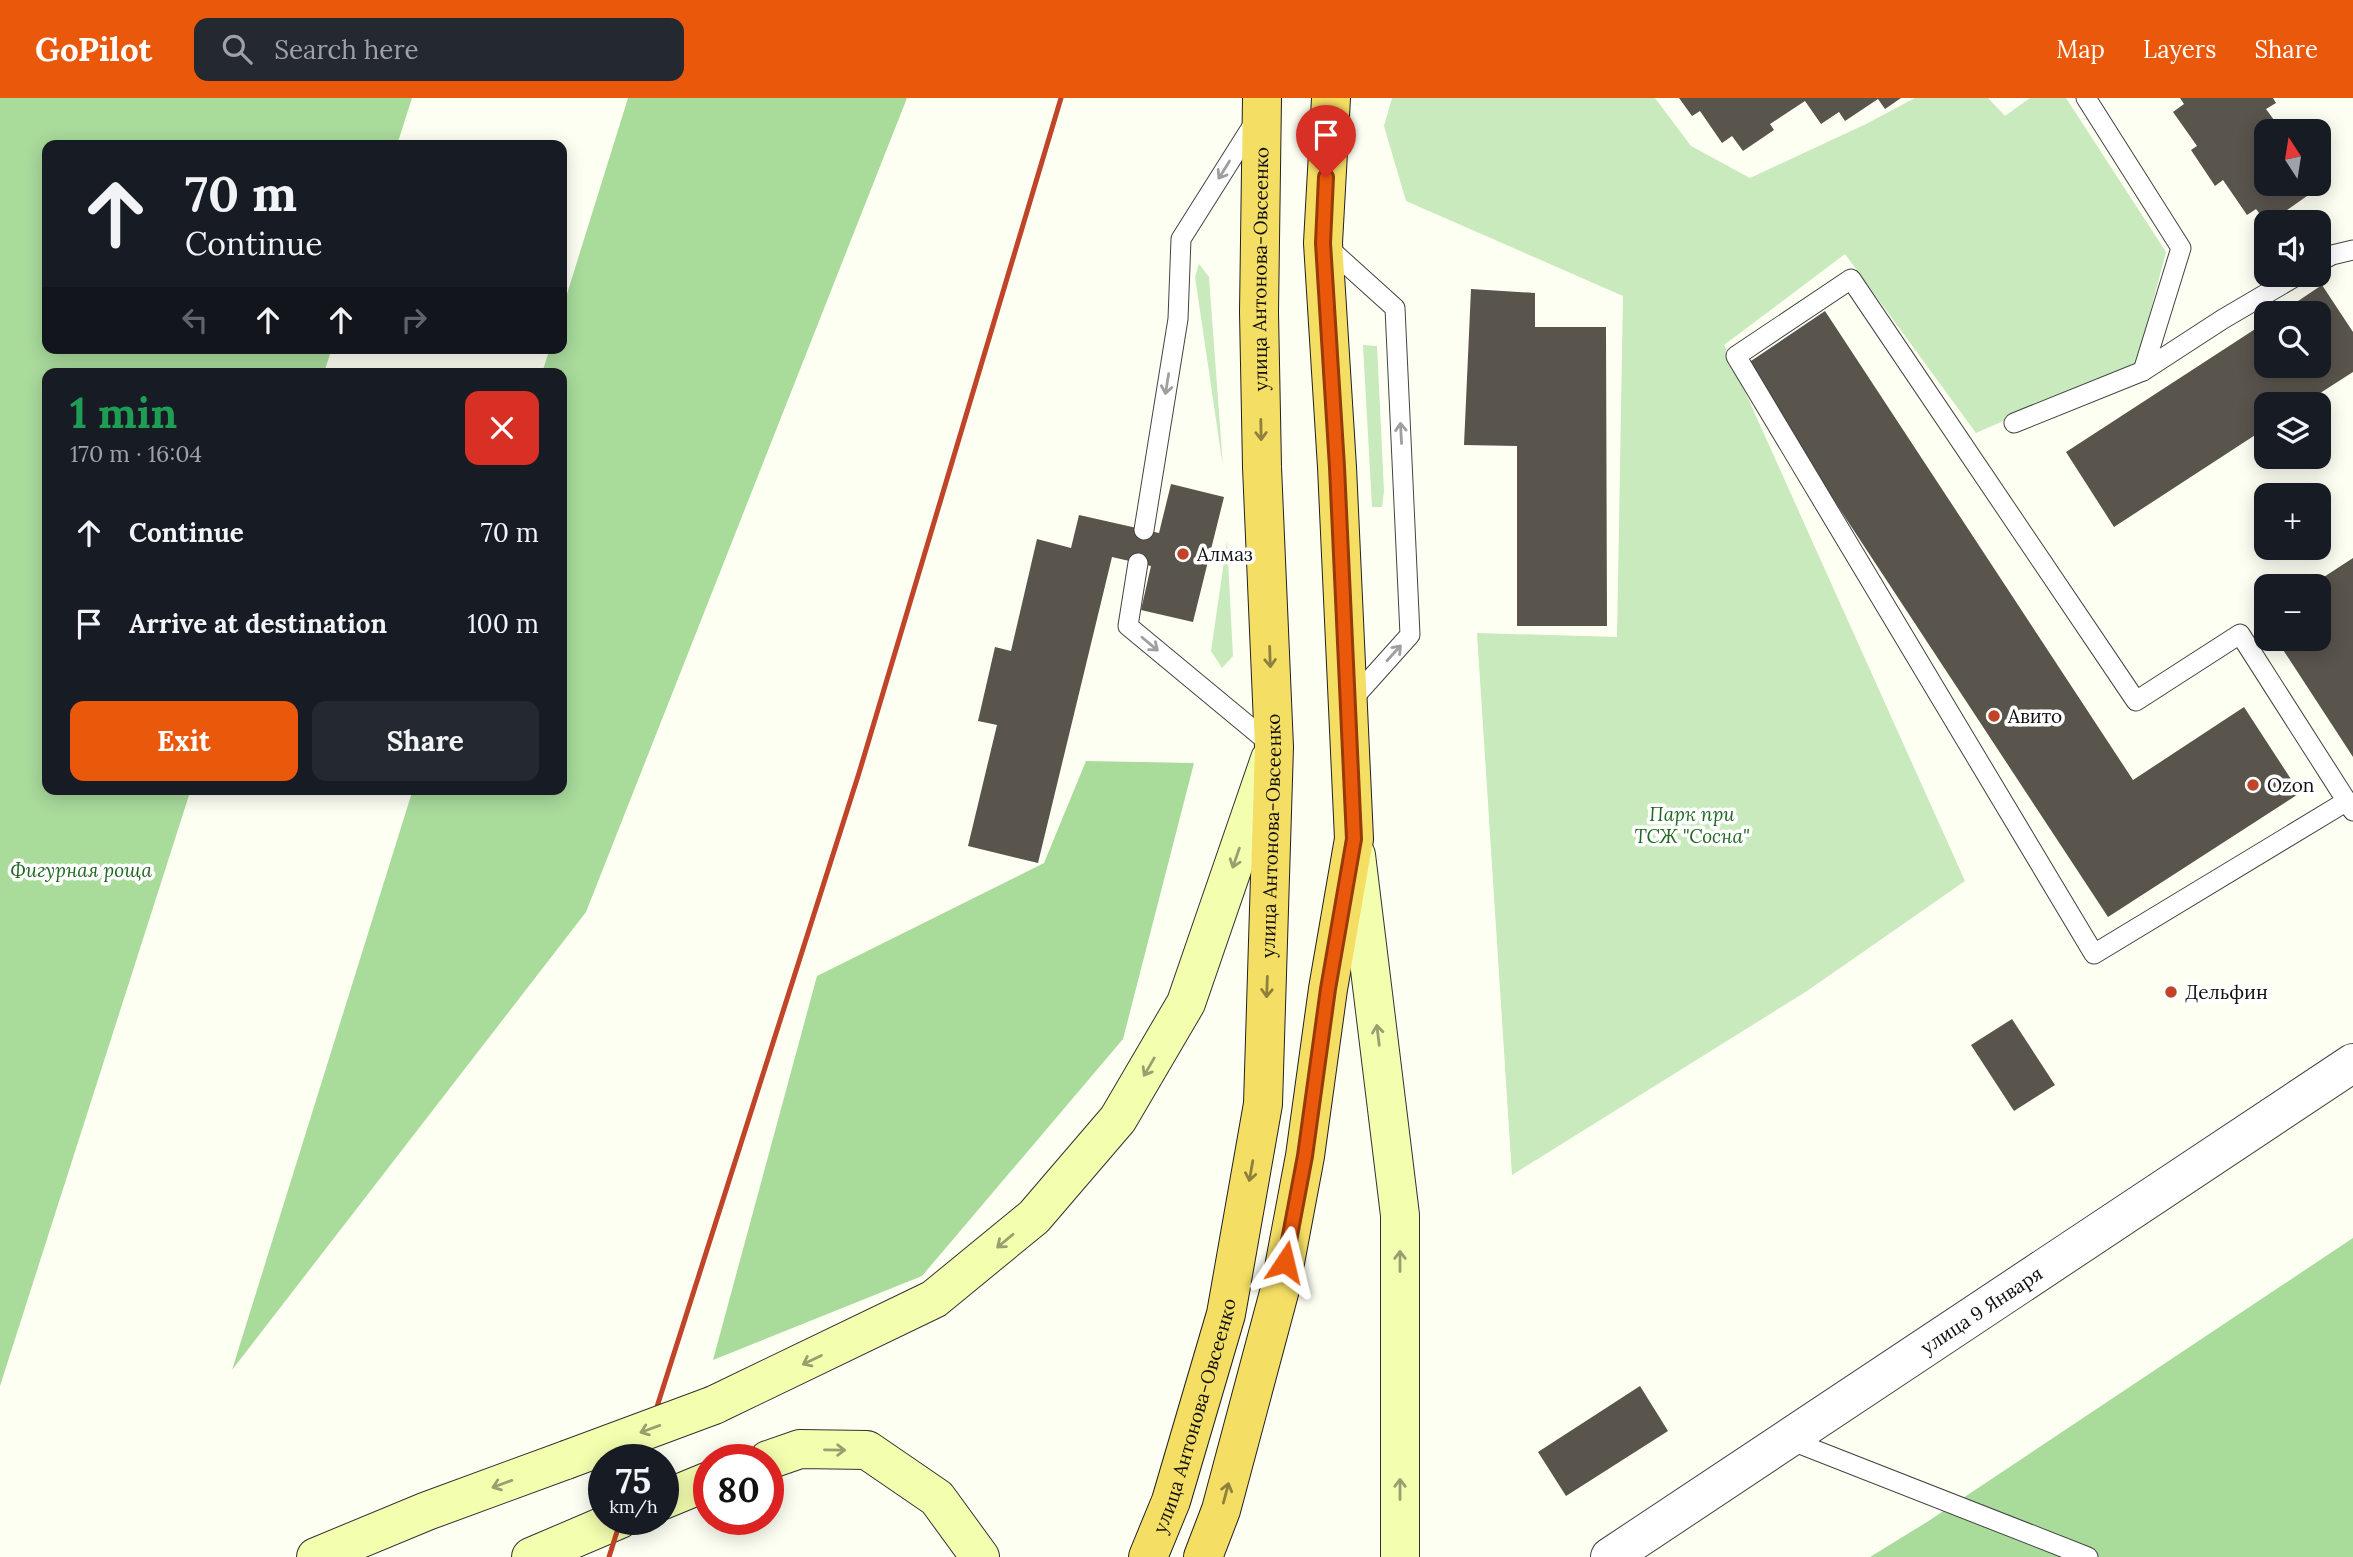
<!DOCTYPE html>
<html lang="en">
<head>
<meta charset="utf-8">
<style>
  :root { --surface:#171b24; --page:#242831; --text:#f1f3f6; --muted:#9ea1a6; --accent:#ea580c }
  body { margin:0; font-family:Lora,serif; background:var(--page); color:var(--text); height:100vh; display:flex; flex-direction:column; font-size:26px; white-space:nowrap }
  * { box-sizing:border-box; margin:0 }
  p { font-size:23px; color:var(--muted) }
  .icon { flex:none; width:38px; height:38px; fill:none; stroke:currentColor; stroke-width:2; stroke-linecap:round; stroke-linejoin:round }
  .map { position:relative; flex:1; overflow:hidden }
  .details { position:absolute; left:42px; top:270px; width:525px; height:427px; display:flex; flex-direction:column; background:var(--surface); border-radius:14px; box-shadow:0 4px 18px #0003 }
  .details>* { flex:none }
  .guide { position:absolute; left:42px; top:42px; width:525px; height:214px; border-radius:14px; box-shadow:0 4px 18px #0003; background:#171b24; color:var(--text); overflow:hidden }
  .needle { width:46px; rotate:348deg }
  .fabs { position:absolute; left:2254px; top:21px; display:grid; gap:14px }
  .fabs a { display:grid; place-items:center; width:77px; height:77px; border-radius:14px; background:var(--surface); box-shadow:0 4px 18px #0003; font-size:35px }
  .speed { position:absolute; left:588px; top:1346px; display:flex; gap:14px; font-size:35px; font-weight:700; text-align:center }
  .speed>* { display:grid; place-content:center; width:91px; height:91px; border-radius:50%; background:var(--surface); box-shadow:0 4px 18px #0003; line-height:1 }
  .speed small { font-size:18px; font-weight:400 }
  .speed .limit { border:10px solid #d22; background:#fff; color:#111 }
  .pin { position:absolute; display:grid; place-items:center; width:60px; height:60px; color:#fff; margin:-72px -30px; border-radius:50% 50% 50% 0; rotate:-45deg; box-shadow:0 0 7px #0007 }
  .pin .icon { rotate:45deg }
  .me { position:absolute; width:77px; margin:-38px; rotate:10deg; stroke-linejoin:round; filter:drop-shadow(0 0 5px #0008) }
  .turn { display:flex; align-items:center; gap:24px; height:147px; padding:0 28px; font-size:32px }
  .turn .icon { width:91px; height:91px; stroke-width:2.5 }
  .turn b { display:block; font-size:49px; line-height:60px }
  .lanes { display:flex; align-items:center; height:66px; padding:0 28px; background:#0003; justify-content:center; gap:35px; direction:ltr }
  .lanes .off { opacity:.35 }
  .round { display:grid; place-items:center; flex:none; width:74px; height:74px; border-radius:14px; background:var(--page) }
  .headline { display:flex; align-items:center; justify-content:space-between; height:119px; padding:0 28px }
  h1 { font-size:42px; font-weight:700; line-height:52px; color:#1e9e55 }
  .cta { display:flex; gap:14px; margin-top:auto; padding:14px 28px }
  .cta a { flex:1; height:80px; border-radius:14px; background:var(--accent); color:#fff; font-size:28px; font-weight:700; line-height:80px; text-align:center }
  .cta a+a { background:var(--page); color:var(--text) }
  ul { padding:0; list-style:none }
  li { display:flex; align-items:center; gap:21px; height:91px; padding:0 28px }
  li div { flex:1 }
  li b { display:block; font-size:26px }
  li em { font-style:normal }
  header { display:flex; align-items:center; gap:42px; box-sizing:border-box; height:98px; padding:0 35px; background:var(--accent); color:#fff }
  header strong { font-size:33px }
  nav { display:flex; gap:38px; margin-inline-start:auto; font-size:24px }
  .search { width:490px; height:63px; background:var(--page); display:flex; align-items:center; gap:18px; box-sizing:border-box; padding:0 24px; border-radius:14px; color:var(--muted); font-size:26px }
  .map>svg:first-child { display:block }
</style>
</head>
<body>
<header>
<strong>GoPilot</strong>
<div class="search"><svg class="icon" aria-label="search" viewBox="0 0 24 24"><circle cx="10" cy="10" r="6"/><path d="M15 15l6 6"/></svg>Search here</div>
<nav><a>Map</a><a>Layers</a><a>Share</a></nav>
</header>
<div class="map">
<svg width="2353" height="1459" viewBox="0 0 2353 1459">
  <rect width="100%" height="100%" fill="#fefff3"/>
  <!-- green -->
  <g fill="#c9eabc">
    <path d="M1392 0H1655L1691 48 1750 80 1866 26 1915 0H1988L2005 18 2030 0H2066L2166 154 2137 264 1976 335 1845 156 1724 247 1965 783 1807 893 1512 1077 1477 535 1617 539 1623 198 1406 103 1384 28Z"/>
    <path d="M1199 166 1209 179 1223 369 1195 179Z"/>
    <path d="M1363 247 1377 248 1384 393 1382 409H1372Z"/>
    <path d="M1227 443 1233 558 1222 570 1211 553Z"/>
  </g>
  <!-- forest -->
  <g fill="#a9db9b">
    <path d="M0 0H412L397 47H47V250H332L324 275H47V691H191L0 1288Z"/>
    <path d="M628 0H907L586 814 232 1272 413 691H562V275H542L550 250H562V212Z"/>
    <path d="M1086 663 1194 665 1123 941 922 1178 713 1262 817 878 1044 765Z"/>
    <path d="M2353 1140V1459H1870L1927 1424Z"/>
  </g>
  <!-- building -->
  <g fill="#59544c">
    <path d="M1679 0H1901L1885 11 1878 1 1845 23 1839 14 1821 26 1805 3 1770 26 1774 32 1743 53 1732 38 1722 45 1700 13 1692 18Z"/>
    <path d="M2180 0H2273L2276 5 2266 11 2282 33H2266V86H2319V72L2327 84 2270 124H2266L2256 111 2247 117 2223 82 2215 88 2191 52 2197 48 2173 14 2184 6Z"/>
    <path d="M2322 187 2353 234V274L2303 306H2266V330L2114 429 2066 354 2266 224V268H2319V215H2280Z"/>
    <path d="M1471 191 1535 195V229H1606L1607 528H1517V348L1464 347Z"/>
    <path d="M1825 213 2133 682 2244 609 2300 695 2108 819 1745 267Z"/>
    <path d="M1171 386 1224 399 1193 524 1141 512 1151 468 1112 459 1038 765 968 748 997 627 978 623 995 549 1011 553 1037 441 1071 450 1079 417 1159 435Z"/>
    <path d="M2353 460V659L2276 541H2319V488H2310Z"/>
    <path d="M2012 921 2055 987 2014 1013 1971 947Z"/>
    <path d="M1640 1288 1668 1333 1566 1398 1538 1354Z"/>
  </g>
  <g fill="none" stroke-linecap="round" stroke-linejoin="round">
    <defs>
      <g id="service">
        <path d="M2086 0 2181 150 2143 273"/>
        <path d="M1323 145 1395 210 1410 537 1349 605"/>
        <path d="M2319 164 2332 157 2353 152"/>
        <path d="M2014 325 2143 273 2223 221 2298 177"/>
        <path d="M1144 432 1178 221 1181 141 1256 22"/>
        <path d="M1138 465 1128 528 1274 649"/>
        <path d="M2347 703 2094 856 1736 258 1851 181 2136 603 2240 536 2353 713"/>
        <path d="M1787 1341 2088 1459"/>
      </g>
      <g id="tertiary">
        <path id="s1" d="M1610 1459 2353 965"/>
      </g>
      <g id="secondary">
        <path d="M1356 757 1400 1117V1459"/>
        <path d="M714 1307 934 1201 1034 1119 1118 1021 1186 905 1270 661"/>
        <path d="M768 1362 800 1351 867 1352 937 1400 980 1459"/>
        <path d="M663 1402 709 1383"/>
        <path d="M316 1459 427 1413 566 1362"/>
        <path d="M531 1459 620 1421"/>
      </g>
      <g id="trunk">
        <path id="s2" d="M1148 1459 1171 1403 1226 1216 1263 1006 1274 649 1262 369 1259 214 1262 0"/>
        <path d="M1203 1459 1221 1412 1280 1191 1305 1058 1328 891 1354 741 1337 369 1323 145 1331 0"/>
      </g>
    </defs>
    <!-- service casing -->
    <use href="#service" stroke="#434343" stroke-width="21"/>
    <!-- tertiary casing -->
    <use href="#tertiary" stroke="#434343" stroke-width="40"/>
    <!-- secondary casing -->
    <use href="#secondary" stroke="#323232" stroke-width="40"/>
    <!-- trunk casing -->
    <use href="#trunk" stroke="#212121" stroke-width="40"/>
    <!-- service -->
    <use href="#service" stroke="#fff" stroke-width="19"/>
    <!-- tertiary -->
    <use href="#tertiary" stroke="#fff" stroke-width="38"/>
    <!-- secondary -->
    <use href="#secondary" stroke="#f4feaf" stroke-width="38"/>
    <!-- trunk -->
    <use href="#trunk" stroke="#f5de64" stroke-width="38"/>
    <!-- rail -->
    <g stroke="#c04528" stroke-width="5">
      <path d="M640 1362 859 675 1061 0"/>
      <path d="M609 1459 621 1421"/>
    </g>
    <defs>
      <path id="secondary-bridge" d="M566 1362 714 1307"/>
    </defs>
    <!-- secondary-bridge casing -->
    <use href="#secondary-bridge" stroke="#323232" stroke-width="40" stroke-linecap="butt"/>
    <!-- secondary-bridge -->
    <use href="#secondary-bridge" stroke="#f4feaf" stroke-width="38"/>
  </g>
  <!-- one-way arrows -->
  <defs><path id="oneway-shaft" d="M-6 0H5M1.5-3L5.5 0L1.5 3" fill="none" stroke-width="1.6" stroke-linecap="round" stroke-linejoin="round" transform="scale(1.75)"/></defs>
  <g stroke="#9f9f9f">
    <use href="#oneway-shaft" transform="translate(1224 72) rotate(122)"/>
    <use href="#oneway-shaft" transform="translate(1167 286) rotate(99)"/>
    <use href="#oneway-shaft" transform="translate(1401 335) rotate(-93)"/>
    <use href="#oneway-shaft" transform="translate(1150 546) rotate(40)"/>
    <use href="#oneway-shaft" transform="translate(1394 555) rotate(-48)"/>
  </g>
  <g stroke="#8e813e">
    <use href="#oneway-shaft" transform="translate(1261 332) rotate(89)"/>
    <use href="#oneway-shaft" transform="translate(1270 559) rotate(88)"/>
    <use href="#oneway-shaft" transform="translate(1267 889) rotate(92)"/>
    <use href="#oneway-shaft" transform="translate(1251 1073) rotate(100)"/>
    <use href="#oneway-shaft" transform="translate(1226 1395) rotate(-75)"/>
  </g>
  <g stroke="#999f6f">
    <use href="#oneway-shaft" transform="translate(1236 760) rotate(109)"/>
    <use href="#oneway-shaft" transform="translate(1378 937) rotate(-97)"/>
    <use href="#oneway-shaft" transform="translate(1149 969) rotate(120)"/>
    <use href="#oneway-shaft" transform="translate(1005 1143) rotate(140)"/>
    <use href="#oneway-shaft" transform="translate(1400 1163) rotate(-90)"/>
    <use href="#oneway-shaft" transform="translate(812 1262) rotate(154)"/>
    <use href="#oneway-shaft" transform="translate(650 1331) rotate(160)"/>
    <use href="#oneway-shaft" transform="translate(835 1352) rotate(1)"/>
    <use href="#oneway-shaft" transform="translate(502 1386) rotate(160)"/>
    <use href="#oneway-shaft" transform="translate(1400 1391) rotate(-90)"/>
  </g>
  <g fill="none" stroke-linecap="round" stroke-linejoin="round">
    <defs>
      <path id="route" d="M1285 1164 1305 1058 1328 891 1354 741 1337 369 1323 145 1326 79"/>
    </defs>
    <!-- route casing -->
    <use href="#route" stroke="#983908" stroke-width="18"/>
    <!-- route -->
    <use href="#route" stroke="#ea580c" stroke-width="12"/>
  </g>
  <!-- markers -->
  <g fill="#c04528" stroke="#fff" stroke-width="2.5">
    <circle cx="1183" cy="456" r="7"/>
    <circle cx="1994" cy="618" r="7"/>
    <circle cx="2253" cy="687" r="7"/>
    <circle cx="2171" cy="894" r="7"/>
  </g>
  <g text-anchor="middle" stroke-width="7" stroke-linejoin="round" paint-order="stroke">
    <!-- street labels -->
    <g font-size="19" fill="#101010" stroke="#fff">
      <text dy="7" stroke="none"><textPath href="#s2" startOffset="1304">улица Антонова-Овсеенко</textPath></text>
      <text dy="7" stroke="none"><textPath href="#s2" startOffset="737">улица Антонова-Овсеенко</textPath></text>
      <text dy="7" stroke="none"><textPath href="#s1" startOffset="446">улица 9 Января</textPath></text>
      <text dy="7" stroke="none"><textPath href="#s2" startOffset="149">улица Антонова-Овсеенко</textPath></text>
    </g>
    <!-- poi labels -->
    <g font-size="19" fill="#101010" stroke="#fff" text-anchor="start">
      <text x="1197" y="463">Алмаз</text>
      <text x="2008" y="625">Авито</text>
      <text x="2267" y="694">Ozon</text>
      <text x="2185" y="901">Дельфин</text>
    </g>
    <!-- park labels -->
    <g font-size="19" font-style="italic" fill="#1f6922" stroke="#fff">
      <text x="1692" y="723">Парк при<tspan x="1692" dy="22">ТСЖ "Сосна"</tspan></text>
      <text x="81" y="779">Фигурная роща</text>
    </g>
  </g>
</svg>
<div class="fabs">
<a><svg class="needle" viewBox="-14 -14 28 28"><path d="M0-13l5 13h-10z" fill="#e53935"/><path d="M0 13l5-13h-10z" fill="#9ea1a6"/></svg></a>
<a><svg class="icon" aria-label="sound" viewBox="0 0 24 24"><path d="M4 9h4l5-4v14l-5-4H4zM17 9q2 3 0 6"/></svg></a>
<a><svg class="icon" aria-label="search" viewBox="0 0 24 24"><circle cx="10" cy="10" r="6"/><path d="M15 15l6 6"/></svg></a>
<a><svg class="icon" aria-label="layers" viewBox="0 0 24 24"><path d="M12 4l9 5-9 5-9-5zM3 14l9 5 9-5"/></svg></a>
<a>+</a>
<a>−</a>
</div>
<div class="speed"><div>75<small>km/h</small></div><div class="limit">80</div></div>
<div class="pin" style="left:1326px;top:79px;background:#d93025"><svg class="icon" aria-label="arrive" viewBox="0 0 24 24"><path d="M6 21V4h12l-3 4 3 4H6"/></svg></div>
<svg class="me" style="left:1285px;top:1164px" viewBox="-20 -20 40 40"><path d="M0-17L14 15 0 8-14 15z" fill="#ea580c" stroke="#fff" stroke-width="4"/></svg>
<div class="guide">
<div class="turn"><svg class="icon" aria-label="ahead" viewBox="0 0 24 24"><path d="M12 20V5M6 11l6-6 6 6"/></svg><div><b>70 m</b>Continue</div></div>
<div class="lanes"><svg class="icon off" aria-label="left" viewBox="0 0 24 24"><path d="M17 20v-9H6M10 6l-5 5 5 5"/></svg><svg class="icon" aria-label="ahead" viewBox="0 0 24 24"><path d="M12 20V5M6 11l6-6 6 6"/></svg><svg class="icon" aria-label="ahead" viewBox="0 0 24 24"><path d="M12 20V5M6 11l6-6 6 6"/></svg><svg class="icon off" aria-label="right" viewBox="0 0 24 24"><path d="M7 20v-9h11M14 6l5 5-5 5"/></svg></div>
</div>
<section class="details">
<div class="headline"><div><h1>1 min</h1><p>170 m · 16:04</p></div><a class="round" style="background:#d93025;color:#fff"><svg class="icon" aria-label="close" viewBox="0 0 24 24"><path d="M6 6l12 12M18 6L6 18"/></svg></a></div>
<ul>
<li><svg class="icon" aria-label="ahead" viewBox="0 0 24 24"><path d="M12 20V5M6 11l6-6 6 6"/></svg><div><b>Continue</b></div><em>70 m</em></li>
<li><svg class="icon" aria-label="arrive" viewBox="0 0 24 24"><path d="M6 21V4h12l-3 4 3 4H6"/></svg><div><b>Arrive at destination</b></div><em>100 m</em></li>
</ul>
<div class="cta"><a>Exit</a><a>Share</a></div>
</section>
</div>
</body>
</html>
